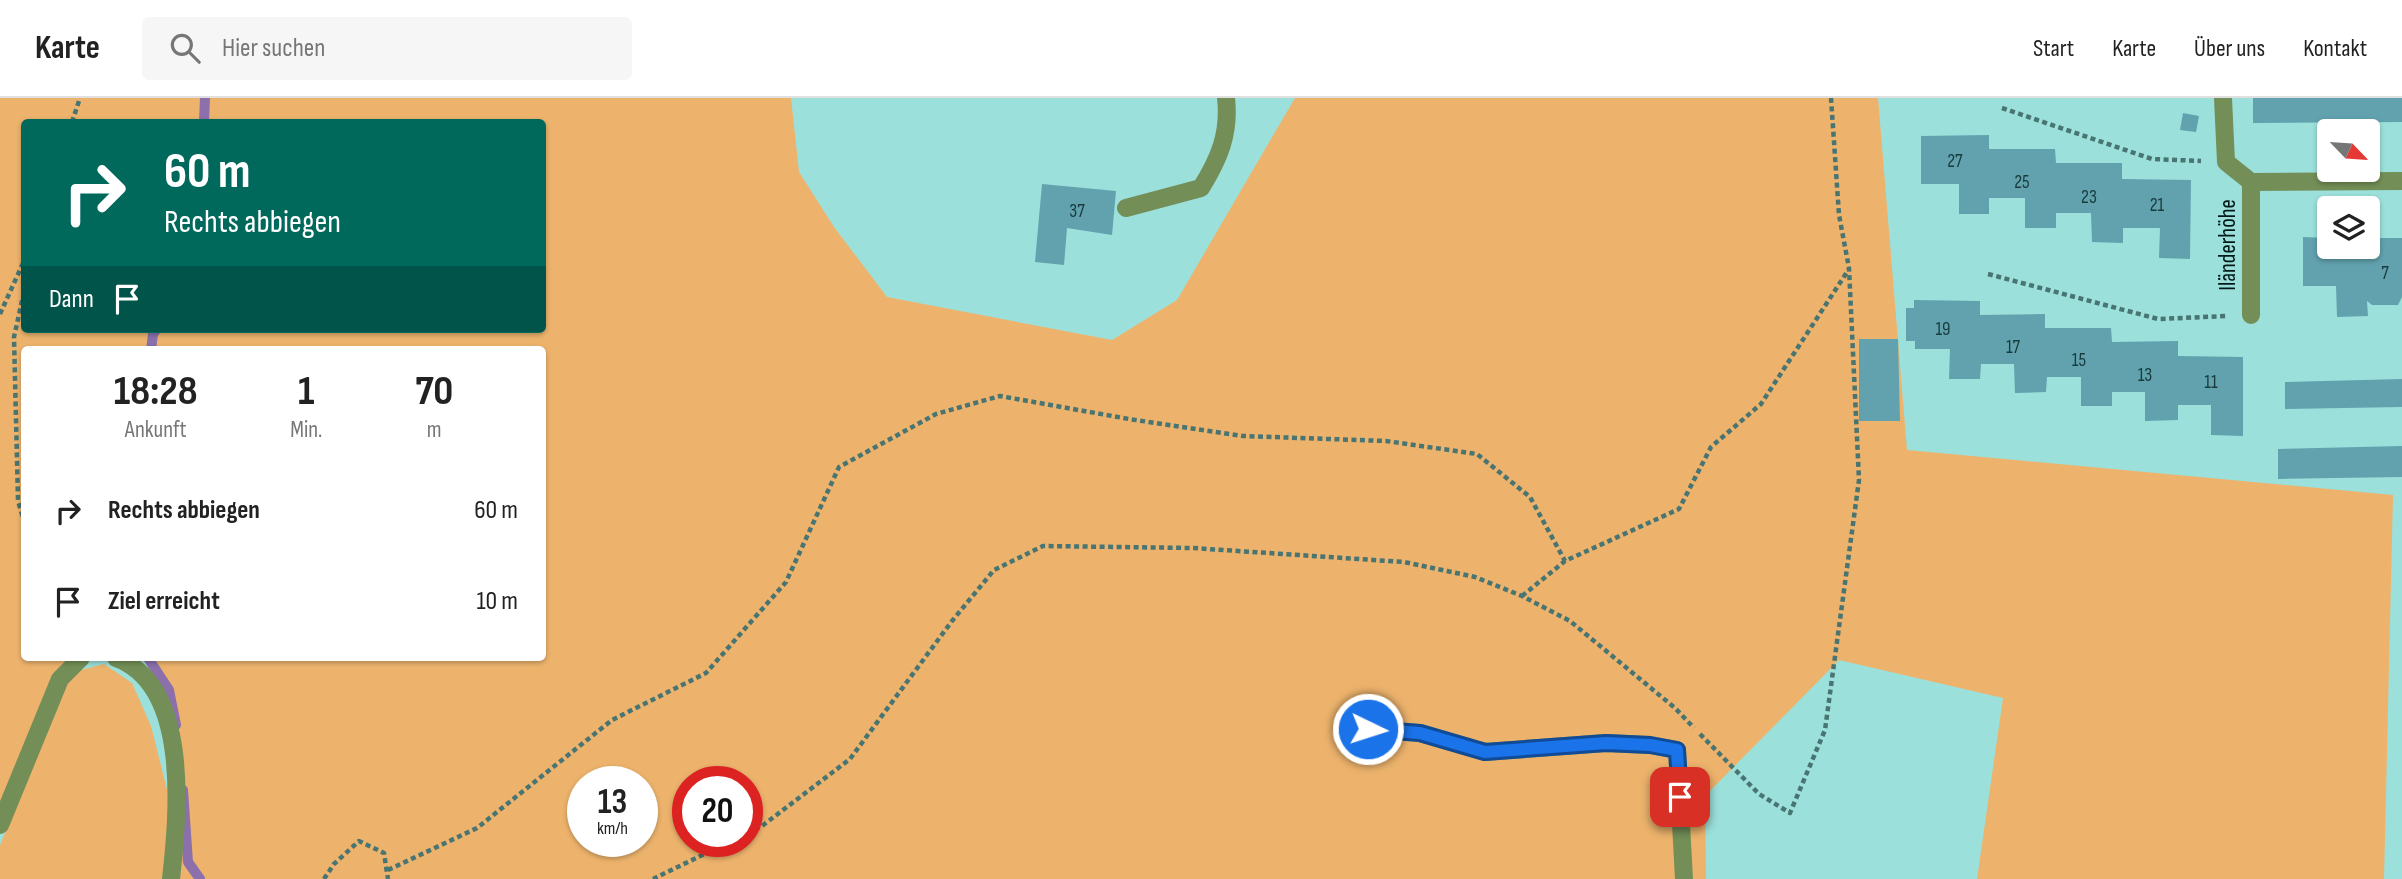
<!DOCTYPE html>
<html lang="de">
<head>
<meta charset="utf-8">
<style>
  :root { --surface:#fff; --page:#f6f6f6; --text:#222; --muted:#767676; --line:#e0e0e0 }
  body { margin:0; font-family:"Sofia Sans Condensed",sans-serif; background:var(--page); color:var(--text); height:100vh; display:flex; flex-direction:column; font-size:26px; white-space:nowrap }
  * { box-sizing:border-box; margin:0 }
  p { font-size:23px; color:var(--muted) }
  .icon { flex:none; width:38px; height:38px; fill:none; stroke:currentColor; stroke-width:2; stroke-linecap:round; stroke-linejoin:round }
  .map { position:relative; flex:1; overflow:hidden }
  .sheet { position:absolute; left:21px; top:248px; width:525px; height:315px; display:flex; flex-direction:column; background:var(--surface); border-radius:7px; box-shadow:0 2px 5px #0004 }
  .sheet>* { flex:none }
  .hud { position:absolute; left:21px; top:21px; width:525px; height:214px; border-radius:7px; box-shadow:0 2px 5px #0004; background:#00695c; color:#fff; overflow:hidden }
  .needle { width:46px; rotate:115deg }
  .buttons { position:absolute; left:2317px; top:21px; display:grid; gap:14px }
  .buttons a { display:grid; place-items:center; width:63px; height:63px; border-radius:7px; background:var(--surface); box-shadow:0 2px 5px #0004; font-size:35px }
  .speed { position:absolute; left:567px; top:668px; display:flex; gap:14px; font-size:35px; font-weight:700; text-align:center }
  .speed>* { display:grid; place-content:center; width:91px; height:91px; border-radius:50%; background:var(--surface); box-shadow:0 2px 5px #0004; line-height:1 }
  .speed small { font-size:18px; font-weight:400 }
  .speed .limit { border:10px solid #d22; background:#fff; color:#111 }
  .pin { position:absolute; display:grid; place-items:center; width:60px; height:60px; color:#fff; margin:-30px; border-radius:14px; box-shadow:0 4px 10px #0006 }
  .me { position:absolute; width:77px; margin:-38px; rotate:94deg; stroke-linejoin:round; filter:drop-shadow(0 0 5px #0008) }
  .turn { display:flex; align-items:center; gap:24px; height:147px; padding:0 28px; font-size:32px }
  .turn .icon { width:91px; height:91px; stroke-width:2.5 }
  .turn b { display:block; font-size:49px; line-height:60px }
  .then { display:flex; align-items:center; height:66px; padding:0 28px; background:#0003; gap:14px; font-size:26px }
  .eta { display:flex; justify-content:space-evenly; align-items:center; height:119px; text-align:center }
  .eta b { font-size:42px; font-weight:700; line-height:49px }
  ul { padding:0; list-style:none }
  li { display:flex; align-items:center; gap:21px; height:91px; padding:0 28px }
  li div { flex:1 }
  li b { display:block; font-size:26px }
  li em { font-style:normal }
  header { display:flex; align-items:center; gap:42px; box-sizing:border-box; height:98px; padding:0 35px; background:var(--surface); border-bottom:2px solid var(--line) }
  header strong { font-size:33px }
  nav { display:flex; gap:38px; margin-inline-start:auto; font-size:24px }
  .search { width:490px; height:63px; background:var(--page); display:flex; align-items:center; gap:18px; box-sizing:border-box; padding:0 24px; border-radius:7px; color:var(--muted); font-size:26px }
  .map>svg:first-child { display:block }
</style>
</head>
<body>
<header>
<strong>Karte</strong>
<div class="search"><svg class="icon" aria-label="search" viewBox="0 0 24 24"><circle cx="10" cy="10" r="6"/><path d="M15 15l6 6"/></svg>Hier suchen</div>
<nav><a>Start</a><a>Karte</a><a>Über uns</a><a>Kontakt</a></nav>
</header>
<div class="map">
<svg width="2402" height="781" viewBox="0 0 2402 781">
  <rect width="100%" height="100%" fill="#9ce0db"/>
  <!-- green -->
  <g fill="#edb36c" fill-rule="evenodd">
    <path d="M0 0H791L799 74 834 129 887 199 1112 242 1177 202 1295 0H1878L1907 352 2393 397 2384 781H1977L2003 600 1839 562 1705 698 1706 781H178L182 708 179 621 143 560H542V252H24V560H69L0 707ZM24 24H542V231H24ZM583 684H642V744H583ZM688 684H747V744H688Z"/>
    <path d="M104 566 132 585 151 628 172 711 165 781H0V747L67 584 81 572Z"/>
  </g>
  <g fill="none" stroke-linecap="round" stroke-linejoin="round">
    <!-- stream -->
    <g stroke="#8b70ac" stroke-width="10">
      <path d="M204 24 205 0"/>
      <path d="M151 252 153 236 157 231"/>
      <path d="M148 560 169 592 176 627"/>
      <path d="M183 692 188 764 200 781"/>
    </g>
  </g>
  <!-- building -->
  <g fill="#61a2ae">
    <path d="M2253 0H2402V24L2253 25Z"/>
    <path d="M2183 15 2199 18 2196 34 2180 32Z"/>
    <path d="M1989 37V51H2055L2056 65H2122V81L2191 82 2190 161 2159 160 2160 130H2123V145L2092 144 2091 115H2056V130H2025V100H1989V116H1959V86H1921V38Z"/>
    <path d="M1042 86 1116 93 1112 137 1067 130 1064 167 1035 164Z"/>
    <path d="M2303 139 2329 140V149H2368V140H2402V199L2398 207H2372L2367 203 2368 218 2337 219 2336 188H2303Z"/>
    <path d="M1914 202 1980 203V217L2045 216V230H2111L2112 244 2178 243V258L2243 259V338L2211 337V307H2178V322L2145 323V294H2112V308H2081V279H2047L2046 294 2015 295 2014 266H1981L1980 281H1949L1950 251H1915V243H1906V210H1914Z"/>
    <path d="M1859 241H1898L1900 323H1859Z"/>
    <path d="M2402 281V309L2285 311V284Z"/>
    <path d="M2402 348V379L2278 381V351Z"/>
  </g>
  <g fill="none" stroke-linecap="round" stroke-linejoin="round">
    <!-- path -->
    <g stroke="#487472" stroke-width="4.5" stroke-dasharray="5 3.5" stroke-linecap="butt">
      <path d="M2002 10 2152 61 2201 63"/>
      <path d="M72 24 80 0"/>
      <path d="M1988 176 2158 221 2226 218"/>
      <path d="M24 194 14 239 18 403 24 423"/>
      <path d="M0 216 24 163"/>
      <path d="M1522 498 1565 463 1679 411 1711 349 1761 306 1849 171"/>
      <path d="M1700 636 1759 696 1790 715 1825 632 1859 382 1849 170 1839 117 1831 0"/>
      <path d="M747 735 762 728 850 661 952 523 994 472 1043 448 1193 450 1404 464 1475 479 1522 498 1570 523 1675 610 1694 630"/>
      <path d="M388 772 477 730 612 622 706 575 786 484 839 369 936 316 1000 298 1129 321 1243 338 1386 343 1477 356 1530 399 1565 463"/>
      <path d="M324 781 334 766 359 743 384 755 388 781"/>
      <path d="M653 781 729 744"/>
    </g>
    <!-- lane -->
    <g stroke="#738f57" stroke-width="18">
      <path d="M2223 0 2226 64 2251 84"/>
      <path d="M1126 110 1201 90C1219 61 1230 36 1226 0"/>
      <path d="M1369 631 1420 635 1485 654 1606 645 1650 647 1677 652 1684 781"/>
    </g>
    <!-- street -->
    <g stroke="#738f57" stroke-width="18">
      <path d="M2251 217V84L2402 83"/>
      <path d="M116 560C191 587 178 718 171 781"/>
      <path d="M0 727 60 581 81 560"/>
    </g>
  </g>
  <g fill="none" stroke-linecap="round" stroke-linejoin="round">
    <defs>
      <path id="route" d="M1368 631 1420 635 1485 654 1606 645 1650 647 1677 652 1680 699"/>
    </defs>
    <!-- route casing -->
    <use href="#route" stroke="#114b97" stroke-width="18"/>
    <!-- route -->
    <use href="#route" stroke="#1a73e8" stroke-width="12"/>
  </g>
  <g text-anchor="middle" stroke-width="6" stroke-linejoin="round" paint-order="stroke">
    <!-- number labels -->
    <g font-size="19" fill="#183b3e">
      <text x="1955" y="69">27</text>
      <text x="2022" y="90">25</text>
      <text x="2089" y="105">23</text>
      <text x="2157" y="113">21</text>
      <text x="1077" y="119">37</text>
      <text x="2385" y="181">7</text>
      <text x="1943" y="237">19</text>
      <text x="2013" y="255">17</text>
      <text x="2079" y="268">15</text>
      <text x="2145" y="283">13</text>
      <text x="2211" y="290">11</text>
    </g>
    <!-- street labels -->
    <g font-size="23" fill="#001918" stroke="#9ce0db">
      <text transform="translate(2227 147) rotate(-90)" y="8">Iländerhöhe</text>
    </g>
  </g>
</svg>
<div class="buttons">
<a><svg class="needle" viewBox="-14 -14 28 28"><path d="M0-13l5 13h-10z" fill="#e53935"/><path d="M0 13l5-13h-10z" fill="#767676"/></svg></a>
<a><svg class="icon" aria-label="layers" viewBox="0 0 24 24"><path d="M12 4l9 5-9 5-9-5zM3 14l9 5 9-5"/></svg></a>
</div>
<div class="speed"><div>13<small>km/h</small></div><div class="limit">20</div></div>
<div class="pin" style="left:1680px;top:699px;background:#d93025"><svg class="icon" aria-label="arrive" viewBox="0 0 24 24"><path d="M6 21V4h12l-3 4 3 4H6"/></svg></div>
<svg class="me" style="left:1368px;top:631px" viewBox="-20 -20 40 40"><circle r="17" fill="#1a73e8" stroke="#fff" stroke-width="3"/><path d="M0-11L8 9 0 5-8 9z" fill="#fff"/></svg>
<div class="hud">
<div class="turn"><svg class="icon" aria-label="right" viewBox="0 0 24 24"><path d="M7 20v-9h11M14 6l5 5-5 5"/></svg><div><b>60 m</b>Rechts abbiegen</div></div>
<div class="then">Dann<svg class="icon" aria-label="arrive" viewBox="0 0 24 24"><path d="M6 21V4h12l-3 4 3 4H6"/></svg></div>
</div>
<section class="sheet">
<div class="eta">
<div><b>18:28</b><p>Ankunft</p></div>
<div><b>1</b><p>Min.</p></div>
<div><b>70</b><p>m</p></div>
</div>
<ul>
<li><svg class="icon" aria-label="right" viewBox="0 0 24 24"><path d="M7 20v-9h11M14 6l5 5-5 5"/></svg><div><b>Rechts abbiegen</b></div><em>60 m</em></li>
<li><svg class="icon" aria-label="arrive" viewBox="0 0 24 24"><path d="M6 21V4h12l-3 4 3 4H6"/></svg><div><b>Ziel erreicht</b></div><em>10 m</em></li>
</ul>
</section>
</div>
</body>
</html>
